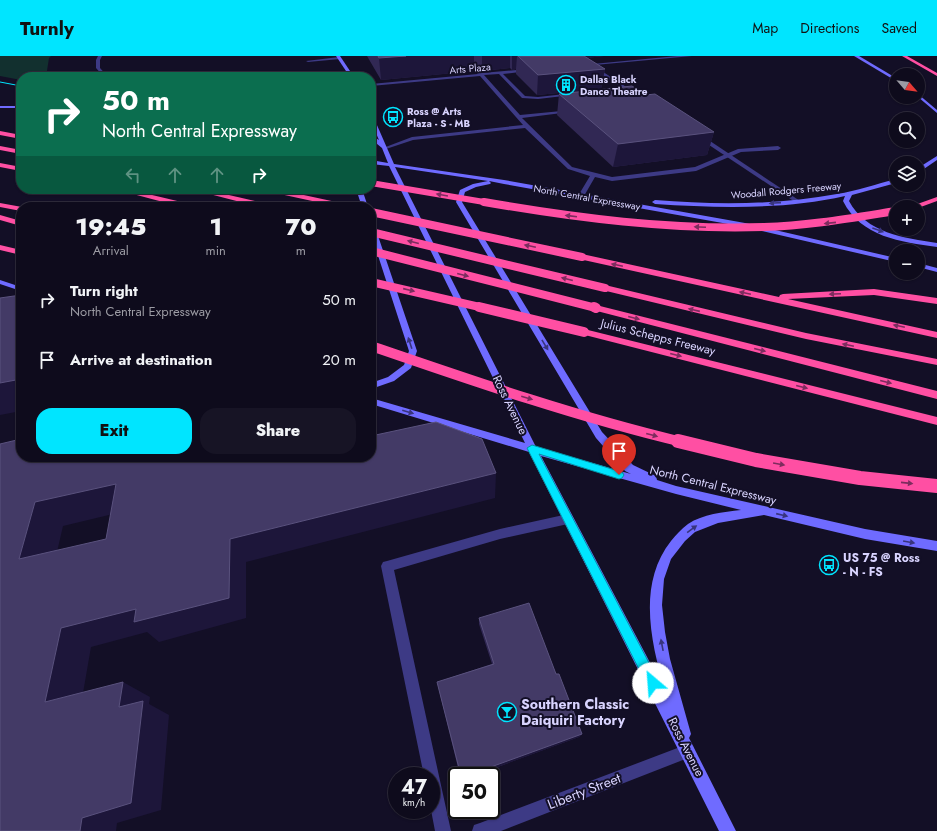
<!DOCTYPE html>
<html lang="en">
<head>
<meta charset="utf-8">
<style>
  :root { --surface:#0e0b1c; --page:#171425; --text:#f1f3f6; --muted:#9b9ba3; --line:#2e2b3b; --accent:#00e5ff }
  body { margin:0; font-family:Jost,sans-serif; background:var(--page); color:var(--text); height:100vh; display:flex; flex-direction:column; font-size:15px; white-space:nowrap }
  * { box-sizing:border-box; margin:0 }
  p { font-size:13px; color:var(--muted) }
  .icon { flex:none; width:22px; height:22px; fill:none; stroke:currentColor; stroke-width:2; stroke-linecap:round; stroke-linejoin:round }
  .map { position:relative; flex:1; overflow:hidden }
  .side { position:absolute; left:16px; top:146px; width:360px; height:260px; display:flex; flex-direction:column; background:var(--surface); border-radius:16px; box-shadow:0 1px 3px #0004,0 0 0 1px var(--line) }
  .side>* { flex:none }
  .top-card { position:absolute; left:16px; top:16px; width:360px; height:122px; border-radius:16px; box-shadow:0 1px 3px #0004,0 0 0 1px var(--line); background:#0b6e4f; color:#fff; overflow:hidden }
  .needle { width:26px; rotate:118deg }
  .buttons { position:absolute; left:889px; top:12px; display:grid; gap:8px }
  .buttons a { display:grid; place-items:center; width:36px; height:36px; border-radius:50%; background:var(--surface); box-shadow:0 1px 3px #0004,0 0 0 1px var(--line); font-size:20px }
  .speed { position:absolute; left:388px; top:711px; display:flex; gap:8px; font-size:20px; font-weight:700; text-align:center }
  .speed>* { display:grid; place-content:center; width:52px; height:52px; border-radius:50%; background:var(--surface); box-shadow:0 1px 3px #0004,0 0 0 1px var(--line); line-height:1 }
  .speed small { font-size:10px; font-weight:400 }
  .speed .limit { border:2px solid #111; border-radius:6px; background:#fff; color:#111 }
  .pin { position:absolute; display:grid; place-items:center; width:34px; height:34px; color:#fff; margin:-41px -17px; border-radius:50% 50% 50% 0; rotate:-45deg; box-shadow:0 0 4px #0007 }
  .pin .icon { rotate:45deg }
  .me { position:absolute; width:44px; margin:-22px; rotate:333deg; stroke-linejoin:round; filter:drop-shadow(0 0 3px #0008) }
  .turn { display:flex; align-items:center; gap:14px; height:84px; padding:0 20px; font-size:18px }
  .turn .icon { width:52px; height:52px; stroke-width:2.5 }
  .turn b { display:block; font-size:28px; line-height:34px }
  .lanes { display:flex; align-items:center; height:38px; padding:0 20px; background:#0003; justify-content:center; gap:20px; direction:ltr }
  .lanes .off { opacity:.35 }
  .eta { display:flex; justify-content:space-evenly; align-items:center; height:68px; text-align:center }
  .eta b { font-size:24px; font-weight:800; line-height:28px }
  .cta { display:flex; gap:8px; margin-top:auto; padding:8px 20px }
  .cta a { flex:1; height:46px; border-radius:16px; background:var(--accent); color:#111; font-size:16px; font-weight:800; line-height:46px; text-align:center }
  .cta a+a { background:var(--page); color:var(--text) }
  ul { padding:0; list-style:none }
  li { display:flex; align-items:center; gap:12px; height:60px; padding:0 20px }
  li div { flex:1 }
  li b { display:block; font-size:15px }
  li em { font-style:normal }
  header { display:flex; align-items:center; gap:24px; box-sizing:border-box; height:56px; padding:0 20px; background:var(--accent); color:#111 }
  header strong { font-size:19px }
  nav { display:flex; gap:22px; margin-inline-start:auto; font-size:14px }
  .map>svg:first-child { display:block }
</style>
</head>
<body>
<header>
<strong>Turnly</strong>
<nav><a>Map</a><a>Directions</a><a>Saved</a></nav>
</header>
<div class="map">
<svg width="937" height="775" viewBox="0 0 937 775">
  <rect width="100%" height="100%" fill="#130f26"/>
  <!-- green -->
  <path fill="#12302f" d="M0 0H51L49 2 46 21H21V24L0 20Z"/>
  <g fill="none" stroke-linecap="round" stroke-linejoin="round">
    <!-- service -->
    <g fill="#3d3a85" fill-rule="evenodd">
      <path d="M461 0H465L482 17 529 13 528 15 503 18 525 40 538 41 574 37 572 39 538 43 522 42 499 18 484 19 520 59 572 54 570 56 522 62 572 111 612 121 695 111 738 93 778 90 781 92 778 94 741 96 696 115 612 125 595 121 584 140 581 142 578 140 590 120 568 113 525 72 413 84 383 94V92L412 81 523 69 480 20 371 30V28L478 18Z"/>
      <path d="M677 0H692L584 10 582 9Z"/>
      <path d="M339 1 340 3 308 6 306 5Z"/>
      <path d="M568 458 572 460 574 463 572 466 568 468 500 483 394 514 451 775H435L431 754V720H424L381 510 383 506 387 505 500 473Z"/>
    </g>
    <!-- minor -->
    <g fill="#3d3a85" fill-rule="evenodd">
      <path d="M592 10H594L637 38 633 39 592 12Z"/>
      <path d="M697 79H701L800 145 795 146 697 81Z"/>
      <path d="M688 688 693 690 695 695 693 700 688 702 501 775H472L474 769 480 767Z"/>
    </g>
    <!-- tertiary -->
    <path fill="#3d3a85" fill-rule="evenodd" d="M98 0H102L100 4V12L108 21H104L96 12V4Z"/>
    <!-- secondary -->
    <g fill="#6f6bff" fill-rule="evenodd">
      <path d="M336 0H340L354 21H350Z"/>
      <path d="M854 0H859L896 22V25Z"/>
      <path d="M918 38 937 54V57L918 41Z"/>
      <rect x="0" y="50" width="21" height="2"/>
      <path d="M371 59 373 60 394 108 504 124 745 167 896 202V206L745 171 504 128 489 125 491 127 490 128 476 131 465 136 462 146 602 376 633 409 656 420 657 424 676 430 865 473 937 485V495L865 483 764 459 718 467 695 476 685 485 671 503 664 523 662 549 665 576 670 603 691 678 689 682 736 775H719L529 396 371 348V342L525 387 389 110 371 108V104L388 107 382 92 371 83V79L379 84 371 66ZM395 111 488 125 473 128 460 134 456 146 596 382 625 415 631 418 536 391ZM541 400 676 438 741 454C723 456 703 458 688 468 681 473 676 479 671 485 637 528 651 587 665 635Z"/>
      <path d="M937 100V104L918 117V112Z"/>
      <path d="M896 123V127L852 139 849 145C866 177 904 182 937 187V191C901 186 861 181 843 145L845 140C783 154 718 152 655 148L652 146 655 144C716 149 777 149 837 138 857 135 876 128 896 123Z"/>
      <path d="M356 133H362L368 151H362Z"/>
      <path d="M371 166 374 168 417 295 411 312 394 325 371 333V327L388 321 404 309 409 295 371 178Z"/>
      <path d="M918 207 937 212V216L918 211Z"/>
      <path d="M0 224 21 231V235L0 228Z"/>
    </g>
    <!-- motorway -->
    <g fill="#ff4fa3" fill-rule="evenodd">
      <path d="M902 0H907L937 17V20Z"/>
      <path d="M0 75 21 79V83L0 79Z"/>
      <path d="M0 90 21 94V98L0 94Z"/>
      <path d="M0 107 21 111V115L0 111Z"/>
      <path d="M114 133H127L194 149 195 151H182Z"/>
      <path d="M190 133H203L272 149 273 151H260Z"/>
      <path d="M262 133H276L350 149 354 151H340L266 135Z"/>
      <path d="M937 141V145L918 152 909 151Z"/>
      <path d="M0 147 22 151 21 155 0 151Z"/>
      <path d="M0 159 21 165V170L0 164Z"/>
      <path d="M0 189 21 194V199L0 194Z"/>
      <path d="M582 198 779 241 780 239 783 238 874 233 937 242V248L874 239 788 243 937 276V282L579 203 578 201Z"/>
      <path d="M605 229 806 277 937 303V309L806 283 602 234 601 232 602 230Z"/>
      <path d="M596 249 937 335V343L593 254 591 252Z"/>
      <path d="M584 273 937 361V369L581 278 579 276Z"/>
    </g>
    <!-- tram -->
    <path stroke="#00e5ff" stroke-width="1" d="M0 26 21 30"/>
    <!-- motorway-bridge-far3 -->
    <path stroke="#ff4fa3" stroke-width="6" d="M371 127 490 147"/>
    <!-- motorway-bridge-far2 -->
    <g stroke="#ff4fa3" stroke-width="8">
      <path d="M484 146C576 162 670 174 764 171 808 170 852 162 896 155"/>
      <path d="M371 156 582 201"/>
      <path d="M371 176 605 232"/>
      <path d="M371 195 596 252"/>
      <path d="M371 226 484 252"/>
    </g>
    <!-- motorway-bridge-far1 -->
    <g stroke="#ff4fa3" stroke-width="10">
      <path d="M479 251 584 276"/>
      <path d="M594 251 596 252"/>
      <path d="M371 290C473 325 577 361 682 386"/>
    </g>
    <!-- motorway-bridge -->
    <path stroke="#ff4fa3" stroke-width="14" d="M678 385 756 404 860 422 937 430"/>
  </g>
  <!-- wall -->
  <g fill="#312854">
    <path d="M367 0H604L586 2 605 13 601 33 537 39 516 18V13L512 14 510 12 482 15 474 7V15L381 24Z"/>
    <path d="M559 38 646 39 714 76 707 99 613 111 557 59Z"/>
    <path d="M479 562 556 618 582 678 579 681 473 720H460L437 626 492 608 479 568Z"/>
  </g>
  <!-- shaded-wall -->
  <g fill="#1d163a">
    <path d="M406 0H474V15L381 24 379 2Z"/>
    <path d="M482 0H510V12L482 15Z"/>
    <path d="M512 0H517L516 13 512 14Z"/>
    <path d="M518 0H604L566 4Z"/>
    <path d="M605 13 601 33 537 39 538 19Z"/>
    <path d="M714 76 707 99 613 111 618 88Z"/>
    <path d="M21 323V355L0 359V327Z"/>
    <path d="M496 417 495 442 246 506V562L159 586 147 576 91 591 79 660 45 646 61 572 230 483Z"/>
    <path d="M116 428 138 452 63 470 50 526 19 503 35 446Z"/>
    <path d="M123 626 150 641 149 648 169 659 161 754 117 767 116 775H80L82 762Z"/>
    <path d="M582 678 579 681 473 720H466Z"/>
  </g>
  <!-- building -->
  <g fill="#433a66" stroke="#5a527e" fill-rule="evenodd">
    <path d="M378 0H406L379 2Z"/>
    <path d="M518 0H584L605 13 538 19Z"/>
    <path d="M632 30 646 39 655 38 714 76 618 88 559 38Z"/>
    <path d="M21 239V323L0 327V242Z"/>
    <path d="M436 366 482 383 496 417 230 483 229 542 134 566 136 553 61 572 45 646 123 626 119 651 143 645 131 747 82 762 80 775H0V388L21 383V401H371V380ZM116 428 106 483 19 503 35 446Z"/>
    <path d="M529 547 556 618H559L582 678 466 720H461L437 626 494 608 479 562Z"/>
  </g>
  <!-- one-way arrows -->
  <defs><path id="oneway-solid" d="M-6-.8H1V-3.2L6.5 0L1 3.2V.8H-6Z"/></defs>
  <g fill="#7d2c5e">
    <use href="#oneway-solid" transform="translate(442 139) rotate(-170)"/>
    <use href="#oneway-solid" transform="translate(571 160) rotate(-173)"/>
    <use href="#oneway-solid" transform="translate(830 167) rotate(174)"/>
    <use href="#oneway-solid" transform="translate(700 171) rotate(-177)"/>
    <use href="#oneway-solid" transform="translate(413 186) rotate(-166)"/>
    <use href="#oneway-solid" transform="translate(530 190) rotate(-168)"/>
    <use href="#oneway-solid" transform="translate(617 209) rotate(-168)"/>
    <use href="#oneway-solid" transform="translate(463 219) rotate(14)"/>
    <use href="#oneway-solid" transform="translate(567 223) rotate(-166)"/>
    <use href="#oneway-solid" transform="translate(409 234) rotate(13)"/>
    <use href="#oneway-solid" transform="translate(745 237) rotate(-168)"/>
    <use href="#oneway-solid" transform="translate(835 238) rotate(177)"/>
    <use href="#oneway-solid" transform="translate(694 254) rotate(-167)"/>
    <use href="#oneway-solid" transform="translate(634 262) rotate(14)"/>
    <use href="#oneway-solid" transform="translate(899 270) rotate(-168)"/>
    <use href="#oneway-solid" transform="translate(848 289) rotate(-168)"/>
    <use href="#oneway-solid" transform="translate(760 294) rotate(14)"/>
    <use href="#oneway-solid" transform="translate(676 299) rotate(14)"/>
    <use href="#oneway-solid" transform="translate(886 326) rotate(14)"/>
    <use href="#oneway-solid" transform="translate(802 331) rotate(14)"/>
    <use href="#oneway-solid" transform="translate(527 342) rotate(16)"/>
    <use href="#oneway-solid" transform="translate(652 379) rotate(15)"/>
    <use href="#oneway-solid" transform="translate(779 408) rotate(10)"/>
    <use href="#oneway-solid" transform="translate(907 427) rotate(6)"/>
  </g>
  <g fill="#38347d">
    <use href="#oneway-solid" transform="translate(775 147) rotate(176)"/>
    <use href="#oneway-solid" transform="translate(878 174) rotate(20)"/>
    <use href="#oneway-solid" transform="translate(410 287) rotate(-108)"/>
    <use href="#oneway-solid" transform="translate(545 289) rotate(59)"/>
    <use href="#oneway-solid" transform="translate(408 356) rotate(16)"/>
    <use href="#oneway-solid" transform="translate(782 459) rotate(13)"/>
    <use href="#oneway-solid" transform="translate(692 473) rotate(-36)"/>
    <use href="#oneway-solid" transform="translate(909 486) rotate(10)"/>
    <use href="#oneway-solid" transform="translate(662 589) rotate(-101)"/>
  </g>
  <!-- route -->
  <path fill="#00e5ff" stroke="#0095a6" d="M532 389 622 416 624 419 622 422 619 423 539 398 657 622 659 627 657 631 653 633 648 631 527 392Z"/>
  <!-- icons -->
  <defs>
    <symbol id="building-ring" viewBox="-11 -11 22 22"><circle r="9.5" fill="#130f26" stroke="#00e5ff" stroke-width="1.5"/><path d="M-4-6H4V6H1V3H-1V6H-4ZM-2.5-4.3h1.7v1.8h-1.7ZM.8-4.3h1.7v1.8H.8ZM-2.5-1h1.7V.8h-1.7ZM.8-1h1.7V.8H.8Z" fill="#00e5ff"/></symbol>
    <symbol id="bus-ring" viewBox="-11 -11 22 22"><circle r="9.5" fill="#130f26" stroke="#00e5ff" stroke-width="1.5"/><path d="M-5-6H5V4H4V6H2V4H-2V6H-4V4H-5ZM-3.5-4V0h7V-4ZM-3.5 1.2v1.5H-2V1.2ZM2 1.2v1.5H3.5V1.2Z" fill="#00e5ff"/></symbol>
    <symbol id="bar-ring" viewBox="-11 -11 22 22"><circle r="9.5" fill="#130f26" stroke="#00e5ff" stroke-width="1.5"/><path d="M-6-5H6L.8 .8V4.5H3.5V6h-7V4.5H-.8V.8Z" fill="#00e5ff"/></symbol>
  </defs>
  <g fill-rule="evenodd">
    <use href="#building-ring" x="555" y="18" width="22" height="22"/>
    <use href="#bus-ring" x="382" y="50" width="22" height="22"/>
    <use href="#bus-ring" x="818" y="498" width="22" height="22"/>
    <use href="#bar-ring" x="496" y="645" width="22" height="22"/>
  </g>
  <g text-anchor="middle" stroke-width="4" stroke-linejoin="round" paint-order="stroke">
    <!-- far-street labels -->
    <g font-size="10" fill="#d9d4ff" stroke="#130f26">
      <text transform="translate(470 12) rotate(-5)" y="4">Arts Plaza</text>
      <text transform="translate(786 134) rotate(-5)" y="4">Woodall Rodgers Freeway</text>
      <text transform="translate(587 141) rotate(10)" y="4">North Central Expressway</text>
    </g>
    <!-- far-poi labels -->
    <g font-size="10" font-weight="bold" fill="#d9d4ff" stroke="#130f26" text-anchor="start">
      <text x="580" y="27">Dallas Black<tspan x="580" dy="12">Dance Theatre</tspan></text>
      <text x="407" y="59">Ross @ Arts<tspan x="407" dy="12">Plaza - S - MB</tspan></text>
    </g>
    <!-- street labels -->
    <g font-size="12" fill="#d9d4ff" stroke="#130f26">
      <text transform="translate(658 281) rotate(14)" y="4">Julius Schepps Freeway</text>
      <text transform="translate(510 349) rotate(64)" y="4">Ross Avenue</text>
      <text transform="translate(713 429) rotate(14)" y="4">North Central Expressway</text>
      <text transform="translate(686 691) rotate(63)" y="4">Ross Avenue</text>
    </g>
    <!-- poi labels -->
    <g font-size="12" font-weight="bold" fill="#d9d4ff" stroke="#130f26" text-anchor="start">
      <text x="843" y="506">US 75 @ Ross<tspan x="843" dy="14">- N - FS</tspan></text>
    </g>
    <!-- near-poi labels -->
    <g font-size="14" font-weight="bold" fill="#d9d4ff" stroke="#130f26" text-anchor="start">
      <text x="521" y="653">Southern Classic<tspan x="521" dy="16">Daiquiri Factory</tspan></text>
    </g>
    <!-- near-street labels -->
    <g font-size="14" fill="#d9d4ff" stroke="#130f26">
      <text transform="translate(584 735) rotate(-21)" y="5">Liberty Street</text>
    </g>
  </g>
</svg>
<div class="buttons">
<a><svg class="needle" viewBox="-14 -14 28 28"><path d="M0-13l5 13h-10z" fill="#e53935"/><path d="M0 13l5-13h-10z" fill="#9b9ba3"/></svg></a>
<a><svg class="icon" aria-label="search" viewBox="0 0 24 24"><circle cx="10" cy="10" r="6"/><path d="M15 15l6 6"/></svg></a>
<a><svg class="icon" aria-label="layers" viewBox="0 0 24 24"><path d="M12 4l9 5-9 5-9-5zM3 14l9 5 9-5"/></svg></a>
<a>+</a>
<a>−</a>
</div>
<div class="speed"><div>47<small>km/h</small></div><div class="limit">50</div></div>
<div class="pin" style="left:619px;top:419px;background:#d93025"><svg class="icon" aria-label="arrive" viewBox="0 0 24 24"><path d="M6 21V4h12l-3 4 3 4H6"/></svg></div>
<svg class="me" style="left:653px;top:627px" viewBox="-20 -20 40 40"><circle r="19" fill="#fff"/><path d="M0-13L10 11 0 6-10 11z" fill="#00e5ff"/></svg>
<div class="top-card">
<div class="turn"><svg class="icon" aria-label="right" viewBox="0 0 24 24"><path d="M7 20v-9h11M14 6l5 5-5 5"/></svg><div><b>50 m</b>North Central Expressway</div></div>
<div class="lanes"><svg class="icon off" aria-label="left" viewBox="0 0 24 24"><path d="M17 20v-9H6M10 6l-5 5 5 5"/></svg><svg class="icon off" aria-label="ahead" viewBox="0 0 24 24"><path d="M12 20V5M6 11l6-6 6 6"/></svg><svg class="icon off" aria-label="ahead" viewBox="0 0 24 24"><path d="M12 20V5M6 11l6-6 6 6"/></svg><svg class="icon" aria-label="right" viewBox="0 0 24 24"><path d="M7 20v-9h11M14 6l5 5-5 5"/></svg></div>
</div>
<section class="side">
<div class="eta">
<div><b>19:45</b><p>Arrival</p></div>
<div><b>1</b><p>min</p></div>
<div><b>70</b><p>m</p></div>
</div>
<ul>
<li><svg class="icon" aria-label="right" viewBox="0 0 24 24"><path d="M7 20v-9h11M14 6l5 5-5 5"/></svg><div><b>Turn right</b><p>North Central Expressway</p></div><em>50 m</em></li>
<li><svg class="icon" aria-label="arrive" viewBox="0 0 24 24"><path d="M6 21V4h12l-3 4 3 4H6"/></svg><div><b>Arrive at destination</b></div><em>20 m</em></li>
</ul>
<div class="cta"><a>Exit</a><a>Share</a></div>
</section>
</div>
</body>
</html>
